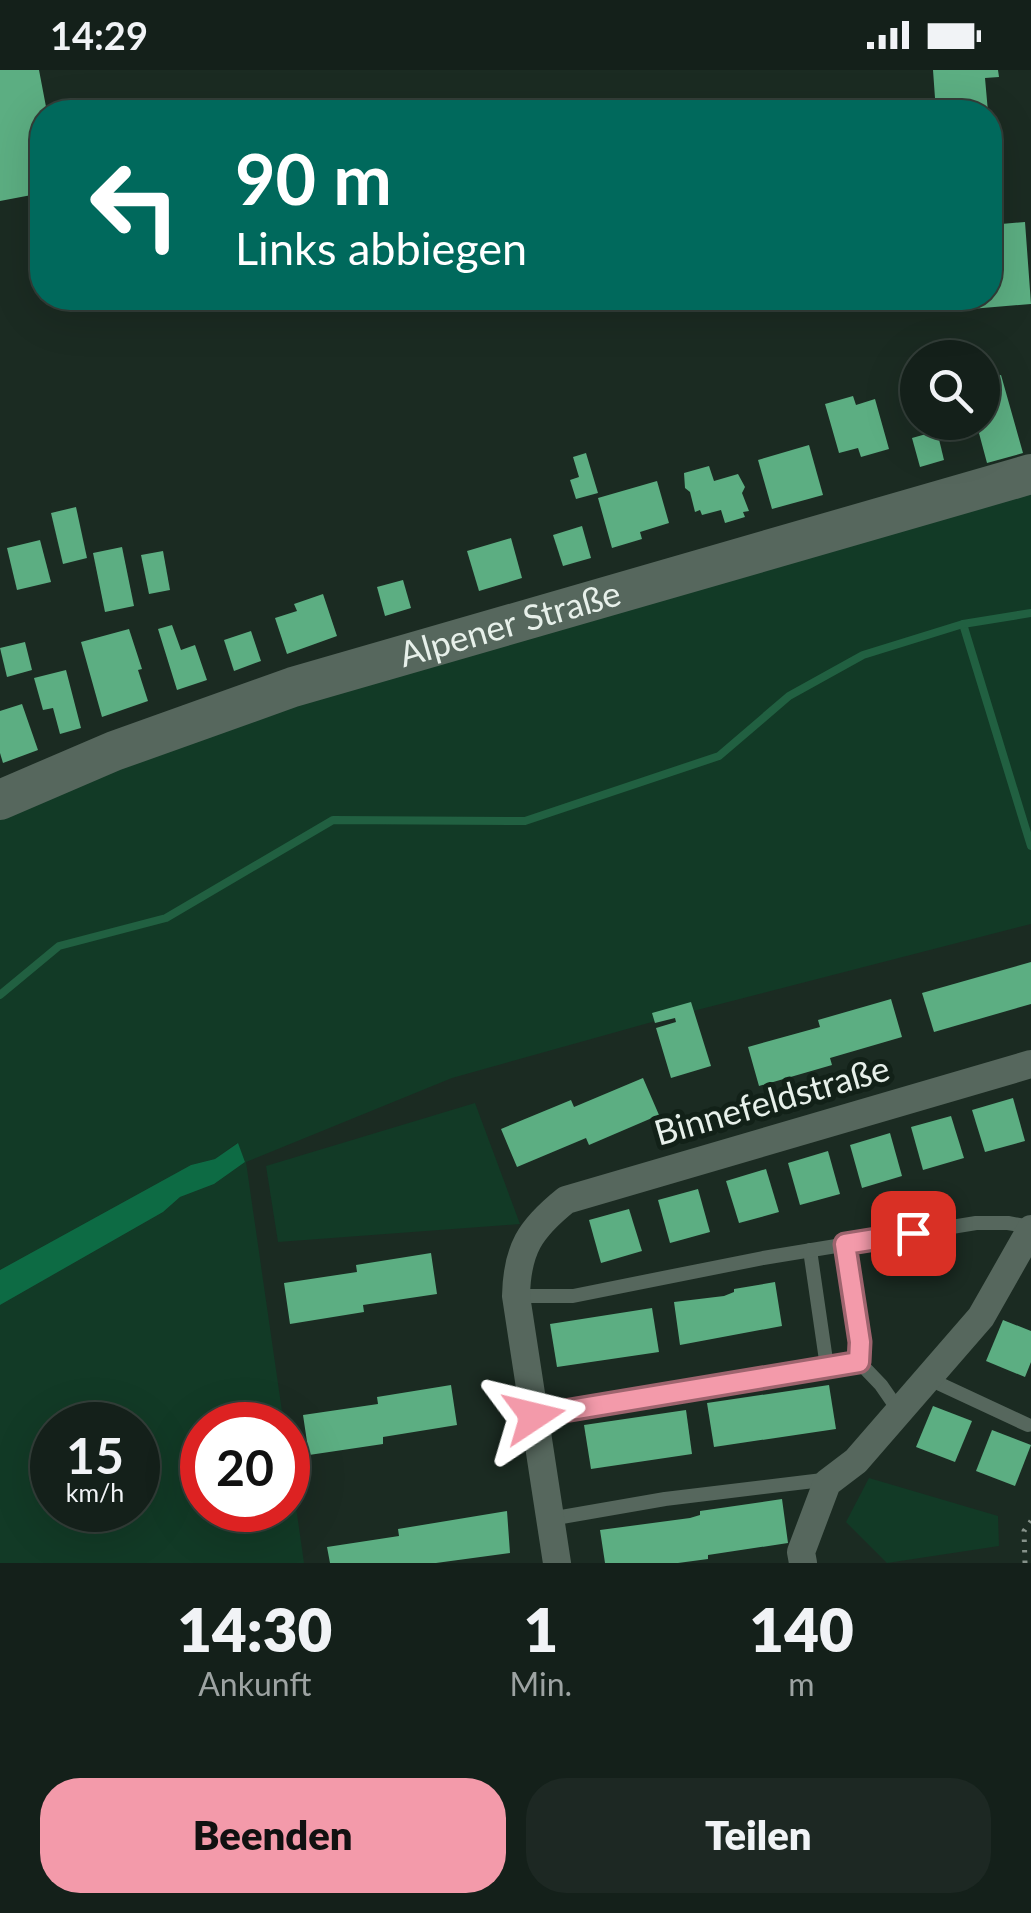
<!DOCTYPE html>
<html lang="de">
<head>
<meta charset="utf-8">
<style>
  :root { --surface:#14201a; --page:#1d2823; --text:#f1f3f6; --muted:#9da3a2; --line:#333e39; --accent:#f39aaa }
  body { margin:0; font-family:Lato,sans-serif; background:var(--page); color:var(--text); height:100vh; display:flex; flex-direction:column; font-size:38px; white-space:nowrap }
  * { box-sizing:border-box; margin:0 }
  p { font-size:32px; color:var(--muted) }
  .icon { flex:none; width:55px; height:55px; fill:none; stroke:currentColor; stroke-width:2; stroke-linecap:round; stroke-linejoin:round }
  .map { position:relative; height:1493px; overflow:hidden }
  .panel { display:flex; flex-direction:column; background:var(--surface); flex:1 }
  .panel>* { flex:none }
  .banner { position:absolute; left:30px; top:30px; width:972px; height:210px; border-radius:40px; box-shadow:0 10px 40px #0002,0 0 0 2px var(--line); background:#00695c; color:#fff; overflow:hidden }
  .fabs { position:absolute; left:900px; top:270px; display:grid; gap:20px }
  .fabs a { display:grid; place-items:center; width:100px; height:100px; border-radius:50%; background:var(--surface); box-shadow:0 10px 40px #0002,0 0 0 2px var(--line); font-size:50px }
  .speed { position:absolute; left:30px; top:1332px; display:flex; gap:20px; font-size:50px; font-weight:700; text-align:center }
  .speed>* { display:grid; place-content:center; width:130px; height:130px; border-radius:50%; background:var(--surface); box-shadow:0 10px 40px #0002,0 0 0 2px var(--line); line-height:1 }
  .speed small { font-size:25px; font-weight:400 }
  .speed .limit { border:15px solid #d22; background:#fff; color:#111 }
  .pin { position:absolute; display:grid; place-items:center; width:85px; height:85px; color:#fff; margin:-42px; border-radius:20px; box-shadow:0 5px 15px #0006 }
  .me { position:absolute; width:110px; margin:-55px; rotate:80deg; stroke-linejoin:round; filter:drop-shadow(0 0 8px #0008) }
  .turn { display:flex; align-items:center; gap:35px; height:210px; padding:0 40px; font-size:45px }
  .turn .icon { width:130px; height:130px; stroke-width:2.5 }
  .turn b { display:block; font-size:70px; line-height:85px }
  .eta { display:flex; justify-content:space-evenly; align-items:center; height:170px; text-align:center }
  .eta b { font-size:60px; font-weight:800; line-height:70px }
  .cta { display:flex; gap:20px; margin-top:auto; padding:20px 40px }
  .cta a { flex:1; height:115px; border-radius:40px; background:var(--accent); color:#111; font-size:40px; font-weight:800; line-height:115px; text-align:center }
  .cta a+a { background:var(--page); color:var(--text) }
  .status { display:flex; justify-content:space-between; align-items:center; height:70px; padding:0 50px; background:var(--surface); direction:ltr }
  .status svg { height:28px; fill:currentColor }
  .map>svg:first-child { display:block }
</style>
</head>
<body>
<div class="status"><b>14:29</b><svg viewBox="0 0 49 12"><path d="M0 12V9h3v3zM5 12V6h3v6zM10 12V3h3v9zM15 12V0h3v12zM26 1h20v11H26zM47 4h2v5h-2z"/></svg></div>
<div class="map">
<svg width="1031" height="1493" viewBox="0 0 1031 1493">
  <rect width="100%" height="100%" fill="#1b2b22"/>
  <!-- green -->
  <g fill="#123a26" fill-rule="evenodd">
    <path d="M1031 404V854L670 947 452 1008 246 1092 284 1355H202V1440H288V1381L304 1493H0V1235L163 1142 180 1127 214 1114 245 1092 237 1073 215 1089 191 1095 0 1200V730ZM52 1355H138V1440H52Z"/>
    <path d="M475 1033 520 1154 278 1172 266 1096Z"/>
    <path d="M869 1408 998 1446 999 1476 887 1493 846 1452Z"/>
  </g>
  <!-- forest -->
  <path fill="#0d6b44" d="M238 1073 245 1092 214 1114 180 1127 163 1142 0 1235V1200L191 1095 215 1089Z"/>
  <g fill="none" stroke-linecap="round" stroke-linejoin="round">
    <!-- stream -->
    <g stroke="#216041" stroke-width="8">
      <path d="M963 554 1031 776"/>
      <path d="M0 925 59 876 166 848 333 750 525 751 719 686 789 626 863 585 963 554 1031 543"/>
    </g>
  </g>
  <!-- building -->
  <g fill="#5cae82">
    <path d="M0 0H39L47 42H42V123L0 131Z"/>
    <path d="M933 0H998L999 7 985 8 988 42H936Z"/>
    <path d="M1025 152 1031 234 959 240 958 228H990V155Z"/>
    <path d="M1001 305 1023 383 987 393 976 352H982V310Z"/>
    <path d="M853 326 856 335 875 329 889 379 861 387 858 378 839 383 825 334Z"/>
    <path d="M937 361 944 390 920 397 912 368Z"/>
    <path d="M809 375 823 425 772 439 758 390Z"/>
    <path d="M586 383 598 423 576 429 570 410 579 407 573 387Z"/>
    <path d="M709 396 714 411 738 404 745 417 742 423 749 441 743 442 745 447 725 453 721 440 702 445 700 440 695 442 690 422 685 418 684 403Z"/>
    <path d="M657 411 669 453 640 462 642 469 612 478 598 428Z"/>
    <path d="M76 437 87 488 63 494 51 443Z"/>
    <path d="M582 456 591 488 563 496 553 465Z"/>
    <path d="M511 468 522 508 479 521 467 481Z"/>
    <path d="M40 470 51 512 17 520 7 478Z"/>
    <path d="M122 477 134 536 105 542 93 483Z"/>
    <path d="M163 481 170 520 149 524 141 485Z"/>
    <path d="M403 510 411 538 385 546 377 517Z"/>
    <path d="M323 524 337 566 287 584 275 548 297 541 294 534Z"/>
    <path d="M172 555 181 580 195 575 207 610 177 620 158 559Z"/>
    <path d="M129 559 142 599 138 600 148 631 102 647 81 572Z"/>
    <path d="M251 561 261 591 234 601 224 570Z"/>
    <path d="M25 572 32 600 7 607 0 578Z"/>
    <path d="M66 600 81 658 60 664 53 638 43 640 34 608Z"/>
    <path d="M22 634 38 680 3 693 0 683V641Z"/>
    <path d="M1031 892V934L934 962 922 923Z"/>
    <path d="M891 929 902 967 830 988 832 995 759 1016 748 977 820 957 818 950Z"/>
    <path d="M691 932 711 996 671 1008 656 958 676 952 675 948 655 953 652 943Z"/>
    <path d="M643 1008 659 1045 589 1075 586 1068 517 1097 501 1059 571 1030 574 1037Z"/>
    <path d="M1013 1028 1025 1071 985 1082 972 1040Z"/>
    <path d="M951 1046 964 1088 923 1100 911 1057Z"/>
    <path d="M890 1063 902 1106 862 1118 850 1075Z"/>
    <path d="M828 1081 840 1124 800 1135 788 1093Z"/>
    <path d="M766 1099 779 1142 739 1153 726 1111Z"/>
    <path d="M698 1119 710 1162 670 1173 658 1130Z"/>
    <path d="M629 1139 642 1181 601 1193 589 1150Z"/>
    <path d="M431 1183 437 1224 363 1235 364 1242 290 1254 284 1213 357 1202 356 1195Z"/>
    <path d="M775 1212 782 1256 680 1275 674 1232 724 1226 734 1222V1219Z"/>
    <path d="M652 1238 659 1282 557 1297 550 1254Z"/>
    <path d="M1003 1250 1031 1261V1292L1025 1307 986 1291Z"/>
    <path d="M451 1315 457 1355 383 1367V1374L309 1385 303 1345 378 1334 377 1327Z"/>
    <path d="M829 1315 836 1359 714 1377 707 1333Z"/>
    <path d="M933 1336 972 1351 955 1392 916 1377Z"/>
    <path d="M686 1340 692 1384 591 1399 584 1355Z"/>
    <path d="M992 1360 1031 1375 1015 1416 976 1401Z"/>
    <path d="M782 1429 788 1473 708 1485V1489L678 1493H605L600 1460 690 1448 700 1445V1441Z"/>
    <path d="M507 1441 510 1483 436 1493H330L327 1477 399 1466 398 1459Z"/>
  </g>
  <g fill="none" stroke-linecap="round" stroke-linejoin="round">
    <!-- path -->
    <path stroke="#86928a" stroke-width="5" stroke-dasharray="2.5 8" stroke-linecap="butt" d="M1025 1493 1024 1461 1031 1451"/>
    <!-- lane -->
    <g stroke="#56675d" stroke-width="14">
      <path d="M845 1174 860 1272 859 1292"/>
      <path d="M810 1180 827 1297"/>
      <path d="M516 1226H573L763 1188 976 1153H1008L1031 1157"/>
      <path d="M927 1308 1028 1355"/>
      <path d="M534 1346 859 1292 881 1315 899 1341"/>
      <path d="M550 1449 665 1429 831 1409"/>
    </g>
    <!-- street -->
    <g stroke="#56675d" stroke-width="28">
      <path d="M557 1493 516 1226C517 1179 530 1159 566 1130L1031 994"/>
      <path d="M803 1493 801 1482 827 1413 856 1391 981 1247 1031 1159"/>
    </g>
    <!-- secondary -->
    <path stroke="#56675d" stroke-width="40" id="s1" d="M0 730 114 681 293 617 1031 404"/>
  </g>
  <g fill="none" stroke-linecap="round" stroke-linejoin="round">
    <defs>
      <path id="route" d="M534 1346 859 1292 860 1272 845 1174 913 1163"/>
    </defs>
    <!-- route casing -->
    <use href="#route" stroke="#9e646e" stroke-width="25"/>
    <!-- route -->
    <use href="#route" stroke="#f39aaa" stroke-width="18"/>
  </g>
  <g text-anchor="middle" stroke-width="10" stroke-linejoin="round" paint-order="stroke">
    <!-- street labels -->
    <g font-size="35" fill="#e7f0ea" stroke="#122118">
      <text dy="12" stroke="none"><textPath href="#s1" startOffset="540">Alpener Straße</textPath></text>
      <text transform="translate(772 1031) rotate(-16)" y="12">Binnefeldstraße</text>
    </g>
  </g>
</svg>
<div class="fabs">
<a><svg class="icon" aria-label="search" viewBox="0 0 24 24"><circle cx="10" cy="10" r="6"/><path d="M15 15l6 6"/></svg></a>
</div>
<div class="speed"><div>15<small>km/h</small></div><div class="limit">20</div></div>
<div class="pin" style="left:913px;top:1163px;background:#d93025"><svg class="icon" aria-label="arrive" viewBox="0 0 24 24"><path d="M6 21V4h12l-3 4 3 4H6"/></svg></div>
<svg class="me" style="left:534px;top:1346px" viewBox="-20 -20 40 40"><path d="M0-17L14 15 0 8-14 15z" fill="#f39aaa" stroke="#fff" stroke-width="4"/></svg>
<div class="banner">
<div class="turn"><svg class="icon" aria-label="left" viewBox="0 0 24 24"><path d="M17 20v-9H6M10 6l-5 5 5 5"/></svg><div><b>90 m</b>Links abbiegen</div></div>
</div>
</div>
<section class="panel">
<div class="eta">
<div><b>14:30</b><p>Ankunft</p></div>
<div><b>1</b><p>Min.</p></div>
<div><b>140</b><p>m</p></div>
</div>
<div class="cta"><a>Beenden</a><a>Teilen</a></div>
</section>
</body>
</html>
